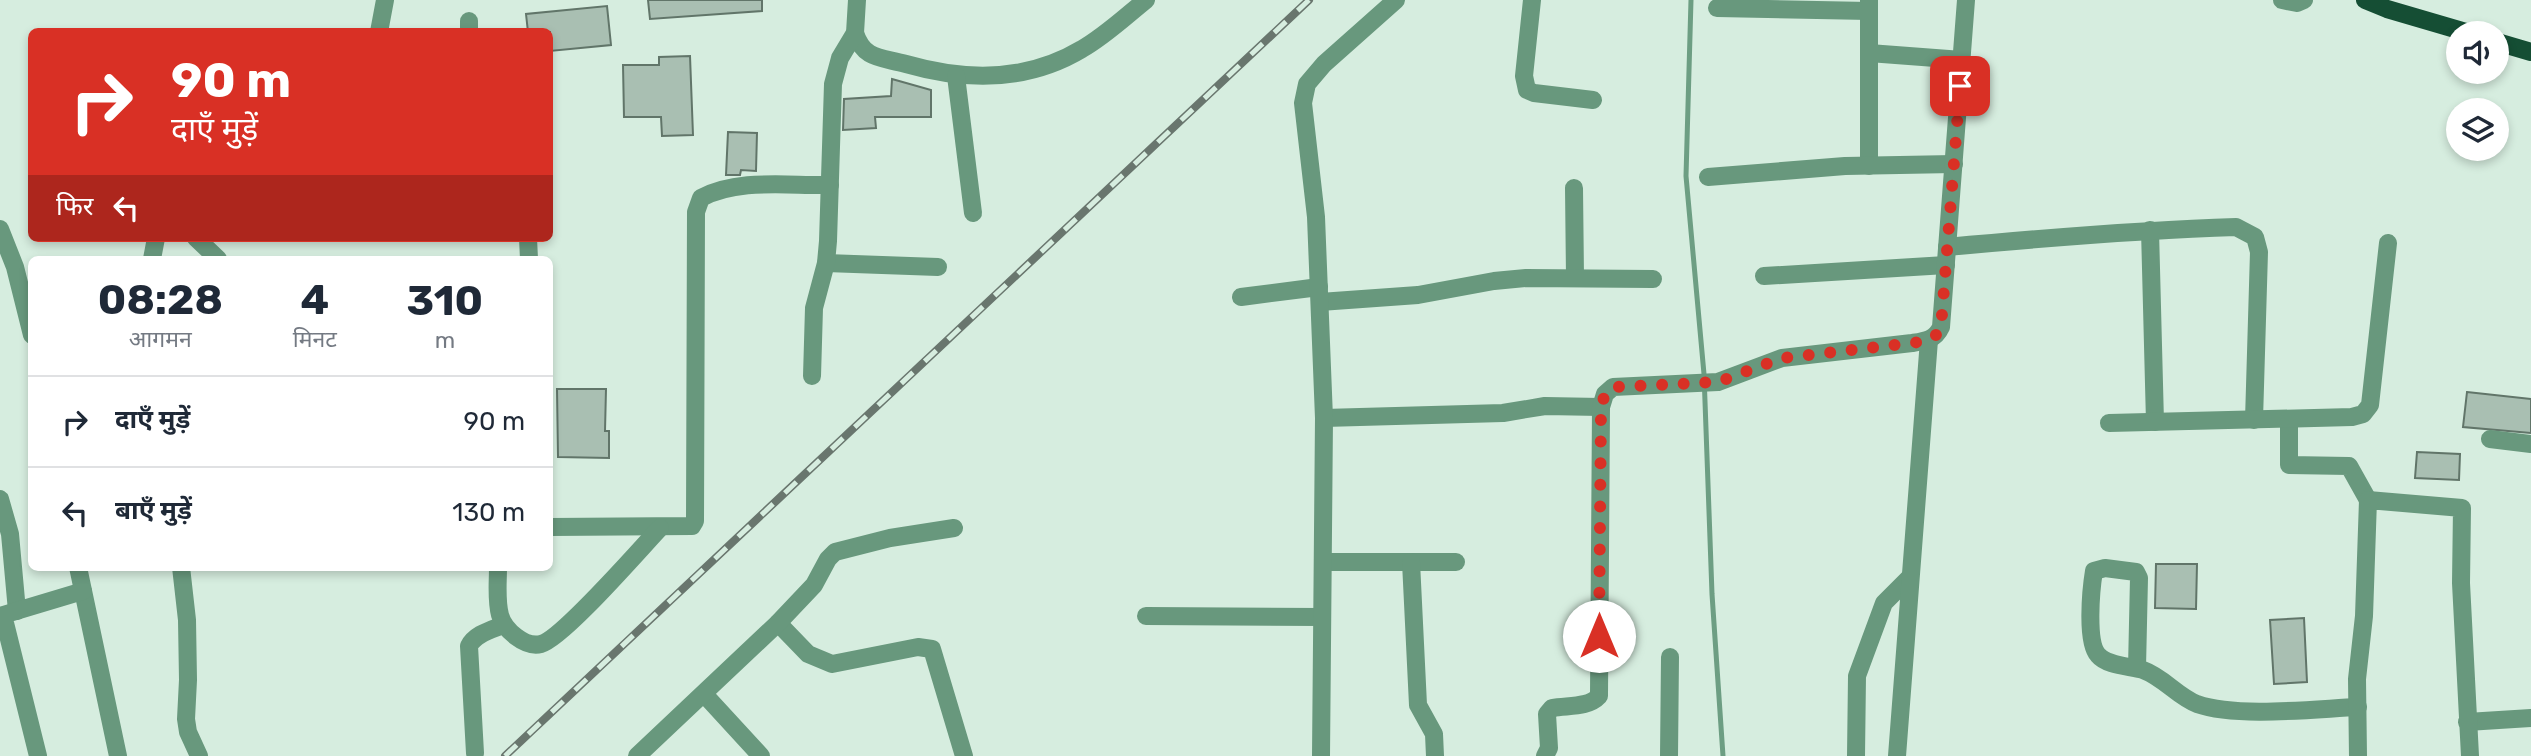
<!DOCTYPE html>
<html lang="hi">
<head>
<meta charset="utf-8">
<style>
  :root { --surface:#fff; --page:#f6f6f7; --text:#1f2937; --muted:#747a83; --line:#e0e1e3 }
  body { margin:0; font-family:Rubik,"Noto Sans Devanagari",sans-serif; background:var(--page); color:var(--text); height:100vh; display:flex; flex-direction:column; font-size:26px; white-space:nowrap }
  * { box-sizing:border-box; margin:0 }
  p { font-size:23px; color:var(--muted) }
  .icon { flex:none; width:38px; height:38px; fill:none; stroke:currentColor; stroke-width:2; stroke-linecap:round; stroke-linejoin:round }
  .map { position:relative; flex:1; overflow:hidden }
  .side { position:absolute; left:28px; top:256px; width:525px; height:315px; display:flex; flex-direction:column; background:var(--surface); border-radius:10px; box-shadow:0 4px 10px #0003 }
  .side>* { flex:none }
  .guide { position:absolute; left:28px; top:28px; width:525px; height:214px; border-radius:10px; box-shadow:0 4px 10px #0003; background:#d93025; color:#fff; overflow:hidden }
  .controls { position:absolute; left:2446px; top:21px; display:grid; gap:14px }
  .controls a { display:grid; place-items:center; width:63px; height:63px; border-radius:50%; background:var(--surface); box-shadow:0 4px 10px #0003; font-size:35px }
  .pin { position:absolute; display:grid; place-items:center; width:60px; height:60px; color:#fff; margin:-30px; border-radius:14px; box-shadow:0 4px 10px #0006 }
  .me { position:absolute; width:77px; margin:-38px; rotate:0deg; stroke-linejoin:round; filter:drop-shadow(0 0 5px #0008) }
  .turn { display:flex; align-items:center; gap:24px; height:147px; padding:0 28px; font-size:32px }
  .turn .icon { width:91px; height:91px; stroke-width:2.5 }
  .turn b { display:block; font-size:49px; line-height:60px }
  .then { display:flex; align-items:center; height:66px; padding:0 28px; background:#0003; gap:14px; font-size:26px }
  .eta { display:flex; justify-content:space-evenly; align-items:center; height:119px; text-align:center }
  .eta b { font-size:42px; font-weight:700; line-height:49px }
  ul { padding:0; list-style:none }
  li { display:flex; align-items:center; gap:21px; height:91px; padding:0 28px; border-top:2px solid var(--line) }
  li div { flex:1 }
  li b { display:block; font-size:26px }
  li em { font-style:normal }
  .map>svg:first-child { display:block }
</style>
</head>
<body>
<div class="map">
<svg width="2531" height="756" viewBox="0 0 2531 756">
  <rect width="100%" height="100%" fill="#d6eddf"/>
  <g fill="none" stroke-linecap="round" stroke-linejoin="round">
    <!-- stream -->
    <path stroke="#6d9e83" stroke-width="5" d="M1691 0 1686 176 1704 374 1712 594 1723 756"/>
  </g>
  <!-- building -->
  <g fill="#a9bfb2" stroke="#617569" stroke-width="2">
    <path d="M648 0H762V11L650 19Z"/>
    <path d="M607 6 611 45 550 51V32H528L526 14Z"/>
    <path d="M690 56 693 135 662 136 661 117H624L623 65H659V57Z"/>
    <path d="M892 79 931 90V117H875L876 128 843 130 844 99 891 96Z"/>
    <path d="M728 132 757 133 756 171 741 170 740 175H726Z"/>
    <path d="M557 389H606L605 431H609V458L558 457Z"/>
    <path d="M2467 392 2531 399V433L2463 427Z"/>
    <path d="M2417 452 2460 454 2459 480 2415 478Z"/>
    <path d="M2156 564H2197L2196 609 2155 608Z"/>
    <path d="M2304 618 2307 682 2274 684 2270 620Z"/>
  </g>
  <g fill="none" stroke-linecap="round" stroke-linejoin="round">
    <!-- minor -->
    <g stroke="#68987d" stroke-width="18">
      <path d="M1532 0 1524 76 1527 90 1534 93 1593 100"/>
      <path d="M2282 0 2297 3 2304 0"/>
      <path d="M1717 8 1869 11"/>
      <path d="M379 32 385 0"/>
      <path d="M469 32V21"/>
      <path d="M855 33C864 60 881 57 906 64 965 81 1027 82 1082 49 1105 36 1126 16 1146 0"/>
      <path d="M1869 53 1962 60"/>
      <path d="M956 76 973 213"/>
      <path d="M1869 166V0"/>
      <path d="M1708 177 1845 166 1954 164"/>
      <path d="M1574 188 1575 277"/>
      <path d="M0 229 15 267 32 335"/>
      <path d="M2150 230 2155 422"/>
      <path d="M196 238 218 259"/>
      <path d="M528 238 529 259"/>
      <path d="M1947 247C2044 238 2139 230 2236 227L2255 237 2259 252 2254 420"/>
      <path d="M152 259 156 238"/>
      <path d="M826 263 938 267"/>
      <path d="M1764 276 1946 265"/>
      <path d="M1241 297 1319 287"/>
      <path d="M1320 302 1418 295 1494 281 1526 278 1653 279"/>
      <path d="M812 376 814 308 826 263 828 241 833 84 840 58 855 33 857 0"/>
      <path d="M1324 418 1503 413 1545 406 1601 407"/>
      <path d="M2289 419V465L2349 466 2368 500"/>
      <path d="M2109 423 2352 417 2363 414 2370 405 2388 243"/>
      <path d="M2490 439 2531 444"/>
      <path d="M0 499 10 534 17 611"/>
      <path d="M550 527 692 526 695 521 696 212 701 198C738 178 788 186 830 185"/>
      <path d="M1323 562H1456"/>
      <path d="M1411 562 1418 705 1434 734 1435 756"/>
      <path d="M78 567 118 756"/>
      <path d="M181 567 187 620 188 680 186 719 188 732 199 756"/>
      <path d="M498 567C498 583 496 600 500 615 504 630 525 648 541 644 563 638 640 549 660 528"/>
      <path d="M1146 616 1322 617"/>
      <path d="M778 623 808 654 832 664 918 647 932 649 964 756"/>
      <path d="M2137 668 2139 578 2136 572 2105 568 2094 571C2091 589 2086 642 2098 655 2107 666 2130 666 2143 670 2163 677 2177 696 2197 704 2237 718 2314 709 2358 707"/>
      <path d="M704 694 761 756"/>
      <path d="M2467 722 2531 718"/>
      <path d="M475 753 469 646C475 634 491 630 503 625"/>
      <path d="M38 756 3 615 83 591"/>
      <path d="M637 756 778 623 814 585 828 559 835 552 890 538 954 528"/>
      <path d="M1321 756 1324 418 1316 217 1303 103 1307 84 1324 64 1396 0"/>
      <path d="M1545 756 1549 748 1547 714 1552 708C1568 705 1588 708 1599 696L1601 407 1605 394 1613 387 1718 382 1782 358 1912 343C1925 341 1935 340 1941 327L1966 0"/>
      <path d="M1669 756 1670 657"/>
      <path d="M1856 756 1857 676 1884 603 1910 577"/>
      <path d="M1897 756 1929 340"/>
      <path d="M2358 756 2357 679 2364 616 2368 500 2462 508 2461 583 2470 756"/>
    </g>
    <!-- major -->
    <g stroke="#154e34" stroke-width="18">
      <path d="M2365 0 2387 9 2469 33"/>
      <path d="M2497 42 2531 52"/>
    </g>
    <defs>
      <path id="rail" d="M505 756 1309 0"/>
    </defs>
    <!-- rail casing -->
    <use href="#rail" stroke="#69766e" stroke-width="8"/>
    <!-- rail -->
    <use href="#rail" stroke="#d6eddf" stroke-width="5" stroke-dasharray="16" stroke-linecap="butt"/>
  </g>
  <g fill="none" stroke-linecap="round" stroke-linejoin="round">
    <!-- route -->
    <path stroke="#d93025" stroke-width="12" stroke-dasharray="0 21.6" d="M1599 636 1601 407 1605 394 1613 387 1718 382 1782 358 1912 343C1925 341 1936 340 1941 327L1960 86"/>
  </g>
</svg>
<div class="controls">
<a><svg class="icon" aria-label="sound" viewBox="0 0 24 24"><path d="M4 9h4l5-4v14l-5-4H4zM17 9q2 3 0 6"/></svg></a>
<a><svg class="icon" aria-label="layers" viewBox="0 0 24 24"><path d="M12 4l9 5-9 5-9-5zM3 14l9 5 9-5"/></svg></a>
</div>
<div class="pin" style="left:1960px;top:86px;background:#d93025"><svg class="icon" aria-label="arrive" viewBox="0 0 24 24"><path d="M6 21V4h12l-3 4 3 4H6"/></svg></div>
<svg class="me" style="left:1599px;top:636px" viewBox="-20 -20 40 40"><circle r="19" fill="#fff"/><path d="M0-13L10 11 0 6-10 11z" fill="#d93025"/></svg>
<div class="guide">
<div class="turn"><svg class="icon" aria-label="right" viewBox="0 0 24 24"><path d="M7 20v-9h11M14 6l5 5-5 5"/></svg><div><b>90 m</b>दाएँ मुड़ें</div></div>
<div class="then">फिर<svg class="icon" aria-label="left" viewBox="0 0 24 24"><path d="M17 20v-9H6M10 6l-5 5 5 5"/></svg></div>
</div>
<section class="side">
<div class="eta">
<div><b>08:28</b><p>आगमन</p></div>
<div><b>4</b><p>मिनट</p></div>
<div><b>310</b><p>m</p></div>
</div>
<ul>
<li><svg class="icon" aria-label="right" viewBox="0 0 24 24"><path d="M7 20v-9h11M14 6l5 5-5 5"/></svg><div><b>दाएँ मुड़ें</b></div><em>90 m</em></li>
<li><svg class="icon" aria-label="left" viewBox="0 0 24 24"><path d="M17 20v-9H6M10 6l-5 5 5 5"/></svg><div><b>बाएँ मुड़ें</b></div><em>130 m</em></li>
</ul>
</section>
</div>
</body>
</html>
